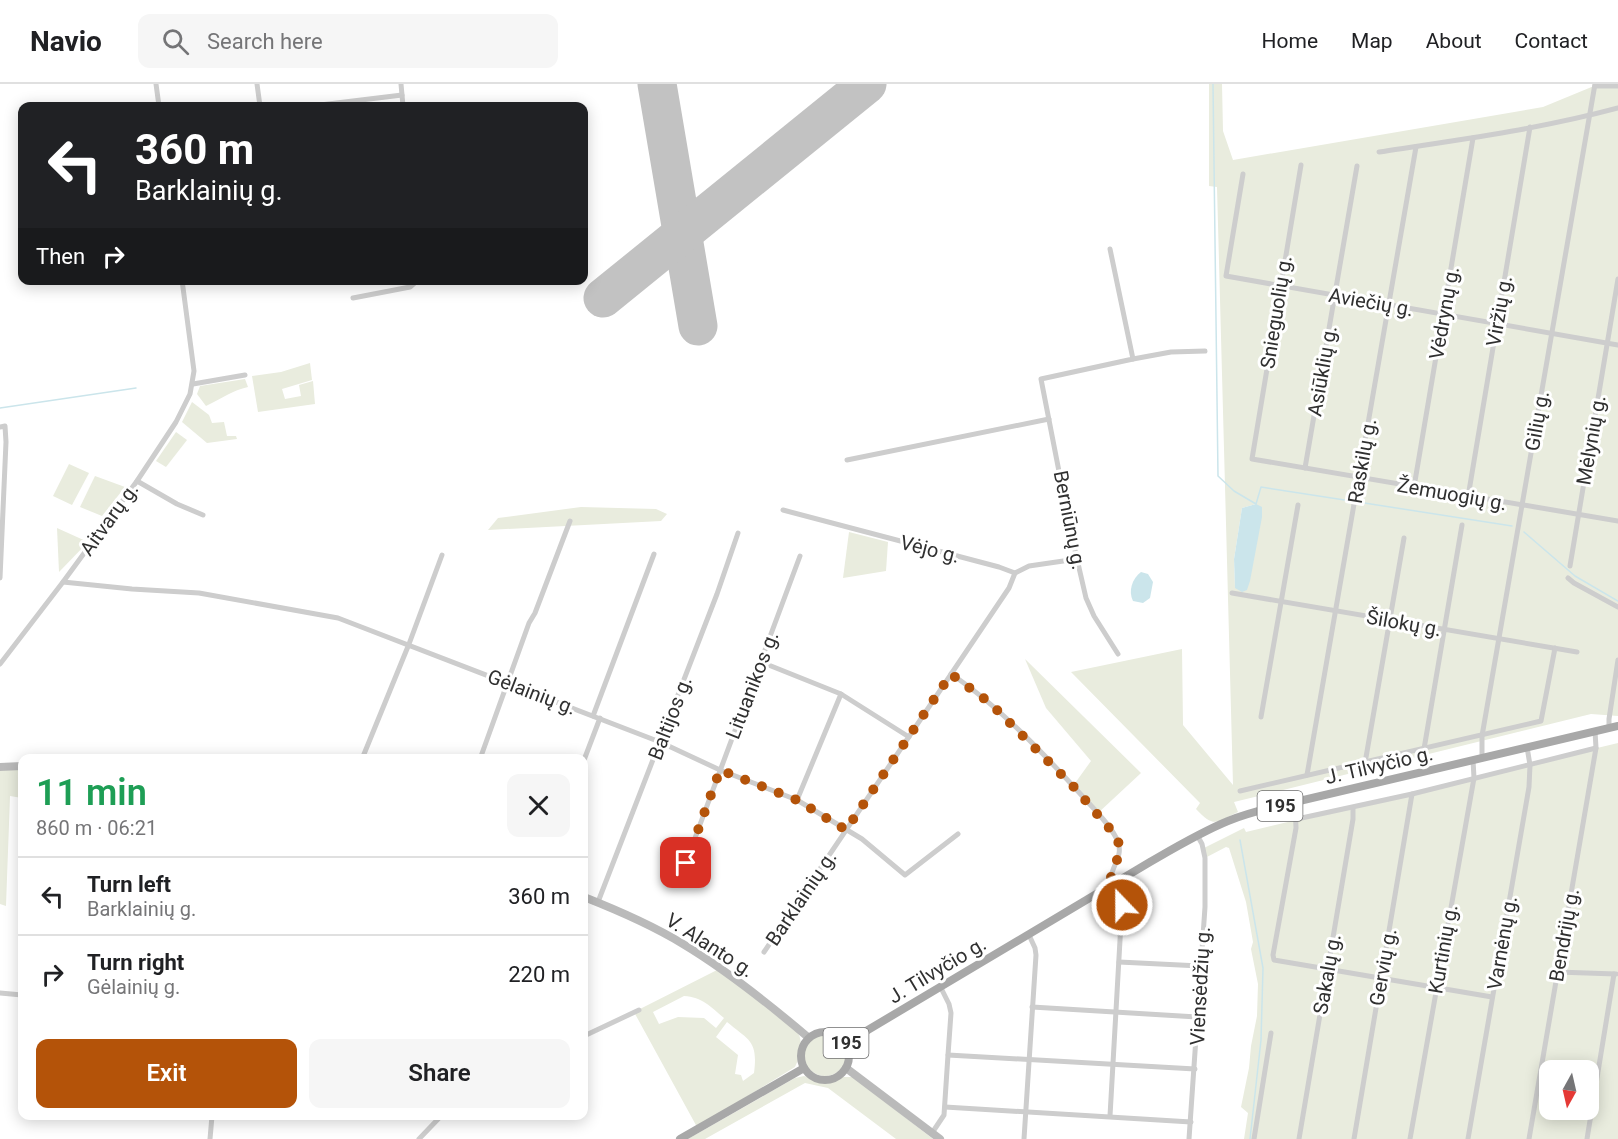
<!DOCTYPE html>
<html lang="en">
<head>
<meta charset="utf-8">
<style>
  :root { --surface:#fff; --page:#f6f6f6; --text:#202124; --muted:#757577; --line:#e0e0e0; --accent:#b45309 }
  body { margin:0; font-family:Roboto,sans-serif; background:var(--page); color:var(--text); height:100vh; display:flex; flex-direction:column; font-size:22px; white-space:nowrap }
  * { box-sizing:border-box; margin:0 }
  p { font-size:20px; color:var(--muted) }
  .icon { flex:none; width:33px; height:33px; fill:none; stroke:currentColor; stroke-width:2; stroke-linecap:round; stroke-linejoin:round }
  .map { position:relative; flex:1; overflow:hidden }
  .panel { position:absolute; left:18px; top:670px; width:570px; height:366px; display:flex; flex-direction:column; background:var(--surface); border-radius:12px; box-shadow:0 3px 15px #0003 }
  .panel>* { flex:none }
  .hud { position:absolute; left:18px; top:18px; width:570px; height:183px; border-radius:12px; box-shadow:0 3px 15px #0003; background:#202124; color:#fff; overflow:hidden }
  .needle { width:39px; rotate:188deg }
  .controls { position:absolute; left:1539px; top:976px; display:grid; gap:12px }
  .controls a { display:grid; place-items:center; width:60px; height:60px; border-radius:12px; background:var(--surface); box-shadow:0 3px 15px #0003; font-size:30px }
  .pin { position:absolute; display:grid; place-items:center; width:51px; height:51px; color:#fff; margin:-26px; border-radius:12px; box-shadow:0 3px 9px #0006 }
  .me { position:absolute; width:66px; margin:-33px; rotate:338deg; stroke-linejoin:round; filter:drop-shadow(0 0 4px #0008) }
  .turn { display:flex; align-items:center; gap:21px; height:126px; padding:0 18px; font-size:27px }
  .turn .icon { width:78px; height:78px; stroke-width:2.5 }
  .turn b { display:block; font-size:42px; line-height:51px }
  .then { display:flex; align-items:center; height:57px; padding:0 18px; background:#0003; gap:12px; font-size:22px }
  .round { display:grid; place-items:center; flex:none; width:63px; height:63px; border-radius:12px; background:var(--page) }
  .summary { display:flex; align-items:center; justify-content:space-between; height:102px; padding:0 18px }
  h1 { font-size:36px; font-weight:600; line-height:45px; color:#1e9e55 }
  .button { display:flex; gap:12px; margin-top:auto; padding:12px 18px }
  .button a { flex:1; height:69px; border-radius:12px; background:var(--accent); color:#fff; font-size:24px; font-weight:600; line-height:69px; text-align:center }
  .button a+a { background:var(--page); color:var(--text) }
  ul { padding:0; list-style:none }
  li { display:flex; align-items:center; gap:18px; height:78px; padding:0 18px; border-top:2px solid var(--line) }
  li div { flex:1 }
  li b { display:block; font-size:22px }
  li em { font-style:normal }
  header { display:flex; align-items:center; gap:36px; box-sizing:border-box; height:84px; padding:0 30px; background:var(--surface); border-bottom:2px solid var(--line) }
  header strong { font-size:28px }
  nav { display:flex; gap:33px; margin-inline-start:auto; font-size:21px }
  .search { width:420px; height:54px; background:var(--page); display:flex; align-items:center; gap:15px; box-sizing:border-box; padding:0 21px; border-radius:12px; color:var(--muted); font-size:22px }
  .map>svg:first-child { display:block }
</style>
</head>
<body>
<header>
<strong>Navio</strong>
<div class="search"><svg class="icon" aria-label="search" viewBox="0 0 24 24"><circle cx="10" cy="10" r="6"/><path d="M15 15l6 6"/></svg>Search here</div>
<nav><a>Home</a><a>Map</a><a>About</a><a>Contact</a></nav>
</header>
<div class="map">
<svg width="1618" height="1055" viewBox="0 0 1618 1055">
  <rect width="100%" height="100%" fill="#fff"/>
  <!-- green -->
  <g fill="#e9ecde" fill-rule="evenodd">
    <path d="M1209 0H1222L1223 47 1233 76 1543 23 1594 2 1618 0V632L1591 630 1234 718 1238 728C1216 738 1215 745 1196 725L1200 719 1071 588 1182 565 1183 641 1233 701 1217 103 1209 102ZM1256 420 1235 504 1234 475 1242 424Z"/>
    <path d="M310 279 312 296 282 305 285 315 301 312 299 301 313 297 315 320 258 328 252 292 281 288Z"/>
    <path d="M245 295 248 303C233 306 221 315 206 322L197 310 200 302Z"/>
    <path d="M192 318 209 331 212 339 224 338 227 352H236L237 355 207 359 182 338Z"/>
    <path d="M176 348 187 356 166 383 156 377Z"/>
    <path d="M69 380 89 389 72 421 53 412Z"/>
    <path d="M95 392 125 403 102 432 80 423Z"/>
    <path d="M581 423 656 425 667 430 661 437 488 446 498 434Z"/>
    <path d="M57 444 88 458 59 488Z"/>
    <path d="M849 448 888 458 886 487 843 494Z"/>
    <path d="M1025 575 1141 689 1098 729 1073 702 1091 677 1046 624Z"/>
    <path d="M1618 659V1055H1244L1248 1029 1241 1023 1249 984 1251 962 1257 932 1258 900 1251 865 1253 858 1246 818 1229 764 1226 763 1205 774 1204 764 1244 744 1246 748ZM1550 987H1588V1026H1550Z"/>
    <path d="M22 682V714L10 712 6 822 0 820V683Z"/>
    <path d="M721 884C742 900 787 929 799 951 803 959 799 976 795 983L697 1043 634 928ZM684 912C702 913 711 923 724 934L716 944 704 934 678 933 659 940 653 928ZM727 938C750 957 758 957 754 989L743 997 741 991 735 990 738 971 716 953Z"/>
    <circle cx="825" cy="971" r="21"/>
    <path d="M804 992 824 998 841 993H853L933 1055H896L828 1004 805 999 705 1055H688L795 994Z"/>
  </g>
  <!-- water -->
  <g fill="#cbe5eb">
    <path d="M1256 420 1262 423V433L1250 497 1247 506 1242 508 1235 504 1234 475 1242 424Z"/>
    <path d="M1141 488 1148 490 1153 498 1150 514 1143 519 1133 517C1128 507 1132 495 1141 488Z"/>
  </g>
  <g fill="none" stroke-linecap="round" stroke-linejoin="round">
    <!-- stream -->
    <g stroke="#cbe5eb" stroke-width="1.5">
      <path d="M1213 0 1218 392 1234 407 1256 420 1261 403 1351 417"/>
      <path d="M0 324 136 304"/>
      <path d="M1358 418 1512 442"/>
      <path d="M1524 448 1575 492 1618 517"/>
      <path d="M1240 756 1263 884 1261 956 1250 1055"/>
    </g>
    <!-- runway -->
    <g stroke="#c2c2c2" stroke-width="39">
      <path d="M657 0 698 242"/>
      <path d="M603 214 867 0"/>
    </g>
    <!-- minor -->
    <g stroke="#cdcdcd" stroke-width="5">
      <path d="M156 0 159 22"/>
      <path d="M257 0 260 22"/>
      <path d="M401 0 403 22"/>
      <path d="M1595 2H1618"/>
      <path d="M312 22 402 11"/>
      <path d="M1379 68C1459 56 1540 45 1618 24"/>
      <path d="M1301 81 1252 375 1618 437"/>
      <path d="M1243 90 1226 192 1618 261"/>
      <path d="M1110 165 1133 275 1041 295 1071 449 1086 514 1094 532 1118 570"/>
      <path d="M353 214 410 203 418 196"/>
      <path d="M1133 275 1171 268 1205 267"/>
      <path d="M193 300 245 291"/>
      <path d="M0 343 5 342 6 358 0 494"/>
      <path d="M847 376 1049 335"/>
      <path d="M1305 384 1357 82"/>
      <path d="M137 397 177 420 203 431"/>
      <path d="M1414 403 1473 54"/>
      <path d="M1468 413 1530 43"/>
      <path d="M783 426 999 483 1015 489 1029 482 1077 475"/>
      <path d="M1570 482 1618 195"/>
      <path d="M1568 494 1574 499 1618 523"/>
      <path d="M63 498 132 505 199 509 338 534 660 658 720 686 797 716 862 755 905 791 958 750"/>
      <path d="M1232 509 1577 568"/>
      <path d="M761 578 841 610 909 653"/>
      <path d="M0 580 63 498 137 397 176 338 190 310 194 287 182 196"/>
      <path d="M951 590C999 622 1046 672 1085 715 1095 726 1113 744 1118 758 1123 772 1113 780 1111 793L1119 808 1122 821 1110 1032"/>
      <path d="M593 632 654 470"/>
      <path d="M1261 633 1298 421"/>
      <path d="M1609 644V635L1618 576"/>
      <path d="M1424 665 1462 441"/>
      <path d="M1482 674V652L1595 0"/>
      <path d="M362 675 409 560 442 471"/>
      <path d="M480 675 529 539 535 529 570 437"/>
      <path d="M584 676 600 634"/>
      <path d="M1365 679 1404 454"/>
      <path d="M1307 691 1416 63"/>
      <path d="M1240 707 1541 637 1555 564"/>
      <path d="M797 716 841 610"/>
      <path d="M1295 718 1296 744 1273 871 1274 876 1492 913"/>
      <path d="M1297 735 1412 710 1596 664"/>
      <path d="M679 797 800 472"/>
      <path d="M598 818 717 510 738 449"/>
      <path d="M764 868 1009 504 1015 489"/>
      <path d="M1119 878 1200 882"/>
      <path d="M1557 888 1616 890"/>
      <path d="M0 909 22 911"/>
      <path d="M1032 923 1197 933"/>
      <path d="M584 952 639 926"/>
      <path d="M948 971 1195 985"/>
      <path d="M945 1023 1191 1038"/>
      <path d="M932 1049 944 1031 948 971 951 929 949 920 941 904"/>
      <path d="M210 1055 212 1032"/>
      <path d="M419 1055 441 1032"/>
      <path d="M1024 1055 1036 871 1035 864 1029 851"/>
      <path d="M1189 1055 1205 823V774L1202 760 1197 751"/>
      <path d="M1254 1055 1271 949"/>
      <path d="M1299 1055 1353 735V724"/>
      <path d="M1354 1055 1412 710"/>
      <path d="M1410 1055 1474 694 1473 676"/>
      <path d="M1468 1055 1529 703 1530 681 1527 663"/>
      <path d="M1529 1055 1596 664 1595 647"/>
      <path d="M1587 1055 1614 890"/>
    </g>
    <!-- secondary -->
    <g stroke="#bababa" stroke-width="8">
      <path d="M0 683 22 682"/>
      <path d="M584 813C617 826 652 841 683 860 728 887 769 920 809 954"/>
      <path d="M846 984 940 1055"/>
    </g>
    <!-- primary -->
    <g stroke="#a8a8a8" stroke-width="8">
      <circle cx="825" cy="972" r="24"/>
      <path d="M846 959 1150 778C1176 763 1201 748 1228 737 1250 728 1273 723 1295 718L1618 642"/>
      <path d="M680 1055 804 984"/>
    </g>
  </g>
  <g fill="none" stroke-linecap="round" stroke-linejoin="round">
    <!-- route -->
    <path stroke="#b45309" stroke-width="10" stroke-dasharray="0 18" d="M686 779 720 686 797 716 846 746 951 590 990 619 1073 702 1116 752C1124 769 1115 777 1111 793L1119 808 1122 821"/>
  </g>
  <g text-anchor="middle" stroke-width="6" stroke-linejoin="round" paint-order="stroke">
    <!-- shield labels -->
    <g fill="#fff" stroke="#6e6e6e" stroke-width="1.5">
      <rect x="1257.5" y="707" width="45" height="30" rx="4.5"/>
      <rect x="823.5" y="944" width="45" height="30" rx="4.5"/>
    </g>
    <g font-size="18" font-weight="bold" fill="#303030">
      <text x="1280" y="728">195</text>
      <text x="846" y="965">195</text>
    </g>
    <!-- street labels -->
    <g font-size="20" fill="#303030" stroke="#fff">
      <text transform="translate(1371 218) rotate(10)" y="7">Aviečių g.</text>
      <text transform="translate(1499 227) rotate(-80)" y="7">Viržių g.</text>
      <text transform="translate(1276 228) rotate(-81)" y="7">Snieguolių g.</text>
      <text transform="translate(1444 229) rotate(-80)" y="7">Vėdrynų g.</text>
      <text transform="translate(1322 287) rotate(-80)" y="7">Asiūklių g.</text>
      <text transform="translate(1537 337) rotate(-80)" y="7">Gilių g.</text>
      <text transform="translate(1591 356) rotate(-80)" y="7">Mėlynių g.</text>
      <text transform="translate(1362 377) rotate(-80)" y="7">Raskilų g.</text>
      <text transform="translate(1452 410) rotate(10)" y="7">Žemuogių g.</text>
      <text transform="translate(109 435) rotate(-54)" y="7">Aitvarų g.</text>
      <text transform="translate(1070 436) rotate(79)" y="7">Berniūnų g.</text>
      <text transform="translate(930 465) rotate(14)" y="7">Vėjo g.</text>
      <text transform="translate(1404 539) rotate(10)" y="7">Šilokų g.</text>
      <text transform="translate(752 601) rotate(-69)" y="7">Lituanikos g.</text>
      <text transform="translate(532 608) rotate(21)" y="7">Gėlainių g.</text>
      <text transform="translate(670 634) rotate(-69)" y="7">Baltijos g.</text>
      <text transform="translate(1379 681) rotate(-13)" y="7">J. Tilvyčio g.</text>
      <text transform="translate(801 814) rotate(-56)" y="7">Barklainių g.</text>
      <text transform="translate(1564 851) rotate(-80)" y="7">Bendrijų g.</text>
      <text transform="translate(1502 859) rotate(-80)" y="7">Varnėnų g.</text>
      <text transform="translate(710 861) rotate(33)" y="7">V. Alanto g.</text>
      <text transform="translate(1443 865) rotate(-80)" y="7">Kurtinių g.</text>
      <text transform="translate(1383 883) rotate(-80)" y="7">Gervių g.</text>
      <text transform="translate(937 886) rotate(-31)" y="7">J. Tilvyčio g.</text>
      <text transform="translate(1327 890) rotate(-80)" y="7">Sakalų g.</text>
      <text transform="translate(1200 902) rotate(-87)" y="7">Viensėdžių g.</text>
    </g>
  </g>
</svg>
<div class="controls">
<a><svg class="needle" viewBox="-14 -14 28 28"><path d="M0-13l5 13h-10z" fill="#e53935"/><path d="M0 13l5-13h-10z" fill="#757577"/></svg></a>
</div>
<div class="pin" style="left:686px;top:779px;background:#d93025"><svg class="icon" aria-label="arrive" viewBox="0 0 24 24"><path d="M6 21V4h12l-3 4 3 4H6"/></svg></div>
<svg class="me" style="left:1122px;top:821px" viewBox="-20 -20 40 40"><circle r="17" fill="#b45309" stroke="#fff" stroke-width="3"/><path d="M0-11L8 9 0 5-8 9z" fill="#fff"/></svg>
<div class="hud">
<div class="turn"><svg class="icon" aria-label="left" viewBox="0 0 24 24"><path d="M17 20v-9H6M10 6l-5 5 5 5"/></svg><div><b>360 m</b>Barklainių g.</div></div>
<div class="then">Then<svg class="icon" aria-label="right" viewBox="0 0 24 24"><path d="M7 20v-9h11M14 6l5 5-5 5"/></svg></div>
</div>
<section class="panel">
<div class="summary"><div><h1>11 min</h1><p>860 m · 06:21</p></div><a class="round"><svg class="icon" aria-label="close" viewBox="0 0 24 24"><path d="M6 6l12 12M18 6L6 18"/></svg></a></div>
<ul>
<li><svg class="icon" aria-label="left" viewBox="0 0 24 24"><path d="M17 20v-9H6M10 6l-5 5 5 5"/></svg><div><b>Turn left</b><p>Barklainių g.</p></div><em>360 m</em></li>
<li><svg class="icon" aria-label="right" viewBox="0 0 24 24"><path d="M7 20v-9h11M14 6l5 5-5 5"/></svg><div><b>Turn right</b><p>Gėlainių g.</p></div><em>220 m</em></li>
</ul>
<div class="button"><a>Exit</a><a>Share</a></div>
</section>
</div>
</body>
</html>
